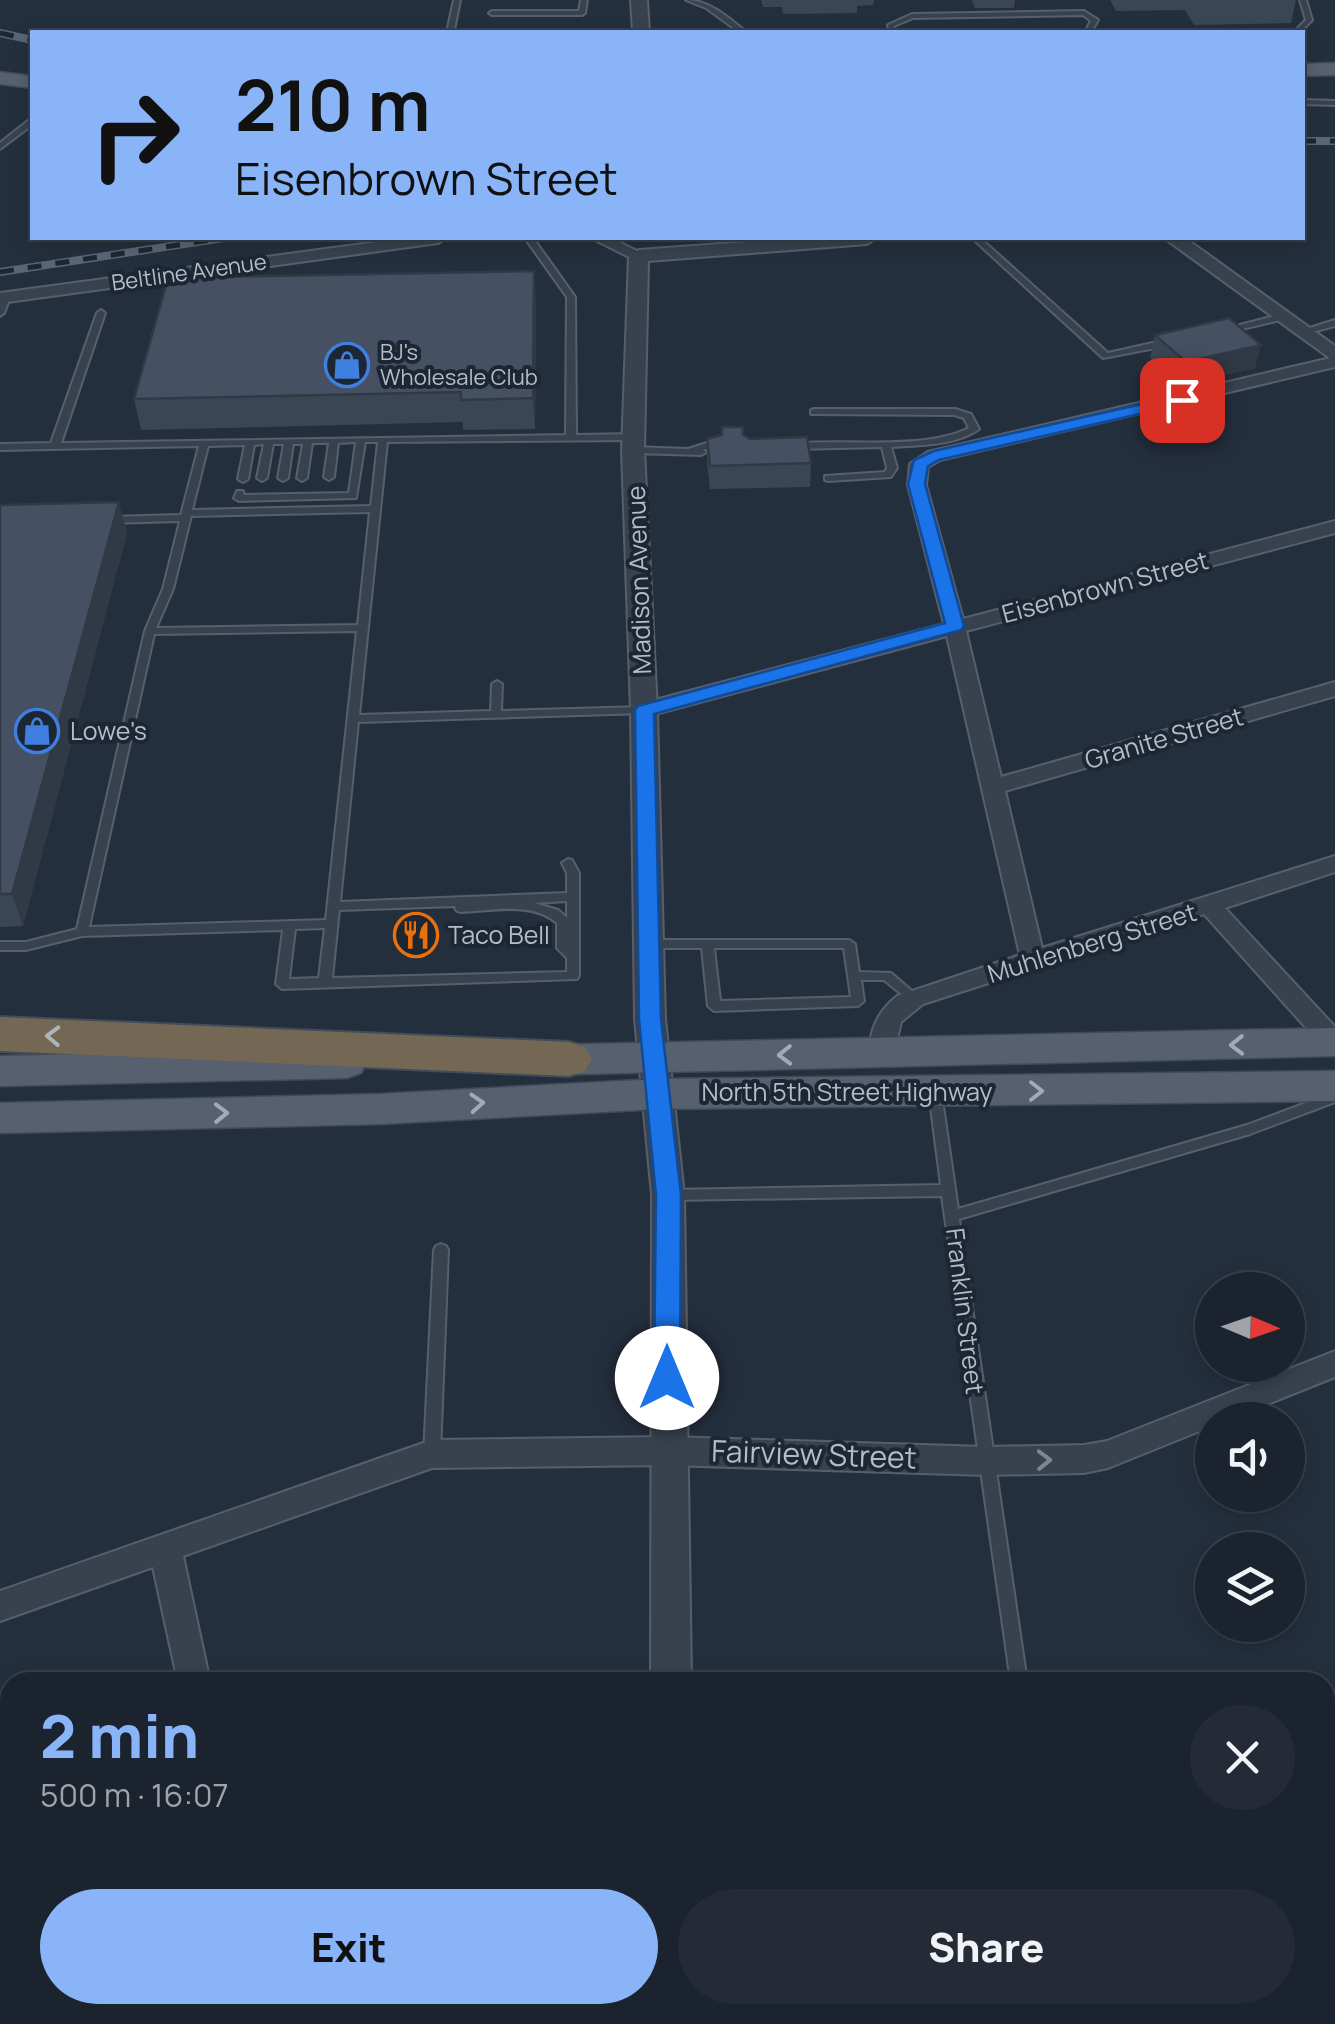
<!DOCTYPE html>
<html lang="en">
<head>
<meta charset="utf-8">
<style>
  :root { --surface:#1b232e; --page:#242b36; --text:#f1f3f6; --muted:#a0a4aa; --line:#39404a; --accent:#8ab4f8 }
  body { margin:0; font-family:Manrope,sans-serif; background:var(--page); color:var(--text); height:100vh; display:flex; flex-direction:column; font-size:38px; white-space:nowrap }
  * { box-sizing:border-box; margin:0 }
  p { font-size:32px; color:var(--muted) }
  .icon { flex:none; width:55px; height:55px; fill:none; stroke:currentColor; stroke-width:2; stroke-linecap:round; stroke-linejoin:round }
  .map { position:relative; flex:1; overflow:hidden }
  .details { position:absolute; left:0px; top:1672px; width:1335px; height:352px; display:flex; flex-direction:column; background:var(--surface); border-radius:30px 30px 0 0; box-shadow:0 5px 15px #0003,0 0 0 2px var(--line) }
  .details>* { flex:none }
  .guide { position:absolute; left:30px; top:30px; width:1275px; height:210px; border-radius:0px; box-shadow:0 5px 15px #0003,0 0 0 2px var(--line); background:#8ab4f8; color:#111; overflow:hidden }
  .needle { width:65px; rotate:92deg }
  .fabs { position:absolute; left:1195px; top:1272px; display:grid; gap:20px }
  .fabs a { display:grid; place-items:center; width:110px; height:110px; border-radius:50%; background:var(--surface); box-shadow:0 5px 15px #0003,0 0 0 2px var(--line); font-size:50px }
  .pin { position:absolute; display:grid; place-items:center; width:85px; height:85px; color:#fff; margin:-42px; border-radius:20px; box-shadow:0 5px 15px #0006 }
  .me { position:absolute; width:110px; margin:-55px; rotate:0deg; stroke-linejoin:round; filter:drop-shadow(0 0 8px #0008) }
  .turn { display:flex; align-items:center; gap:35px; height:210px; padding:0 40px; font-size:45px }
  .turn .icon { width:130px; height:130px; stroke-width:2.5 }
  .turn b { display:block; font-size:70px; line-height:85px }
  .round { display:grid; place-items:center; flex:none; width:105px; height:105px; border-radius:52px; background:var(--page) }
  .headline { display:flex; align-items:center; justify-content:space-between; height:170px; padding:0 40px }
  h1 { font-size:60px; font-weight:800; line-height:75px; color:var(--accent) }
  .button { display:flex; gap:20px; margin-top:auto; padding:20px 40px }
  .button a { flex:1; height:115px; border-radius:60px; background:var(--accent); color:#111; font-size:40px; font-weight:800; line-height:115px; text-align:center }
  .button a+a { background:var(--page); color:var(--text) }
  .map>svg:first-child { display:block }
</style>
</head>
<body>
<div class="map">
<svg width="1335" height="2024" viewBox="0 0 1335 2024">
  <rect width="100%" height="100%" fill="#242f3e"/>
  <g fill="none" stroke-linecap="round" stroke-linejoin="round">
    <defs>
      <g id="service">
        <path d="M454 0H460L454 30H561L564 32H447Z"/>
        <path d="M581 0H587L585 13 582 15H492L489 13 492 11H579Z"/>
        <path d="M686 0C709 0 729 18 746 32H739L706 8Z"/>
        <path d="M1300 0H1306L1312 20 1300 32H1294L1306 20Z"/>
        <path d="M1084 11 1098 20 1091 32H1085L1091 21 1083 15 913 18 894 26 895 32H889L888 25 912 14Z"/>
        <path d="M1302 100 1335 101V105L1302 104Z"/>
        <path d="M29 120H32V125L0 149V143Z"/>
        <path d="M525 238H533L575 297 576 435 634 434 639 437 634 440 387 442 359 715 491 711 492 684 497 681 502 684 501 711 644 707 649 710 644 713 358 722 340 902 567 893V873L562 863 568 859 572 860 579 873V976L577 979 282 989 276 984 283 930 82 936 26 950H0V942H26L77 929 145 631 163 589 180 521 108 523 103 520 108 517 181 515 199 446 0 450V444L51 443 97 313 101 310 105 313 61 443 566 435 567 297ZM356 442 349 493 244 495 243 491H237L234 498 239 501 356 498 365 442H378L371 506 192 510 208 446 245 445 238 479 243 482 248 479 254 445 264 444 257 478 262 481 267 478 273 444H284L278 478 283 481 288 478 293 444H303L297 478 302 481 307 478 312 443H329L324 477 329 480 334 477 338 443ZM370 512 358 625 156 628 173 589 191 516ZM357 631 326 920 89 927 154 634ZM567 901V918L558 910 534 903ZM456 906 455 908 457 911 461 912C492 911 531 901 557 923V948L567 958V972L332 978 339 910ZM325 928 319 978 289 979 295 929Z"/>
        <path d="M972 238H980L1108 353 1166 340 1170 343 1166 346 1103 358Z"/>
        <path d="M3 295 10 297 4 313 0 316V302Z"/>
        <path d="M1282 314 1286 317 1285 319 1225 333 1221 330Z"/>
        <path d="M1335 320V326L1301 335 1297 332Z"/>
        <path d="M814 409H955L971 414 979 429C955 446 920 445 891 447L897 468 891 477 828 481 825 480V476L885 472 887 468 882 447 793 449 790 448V444C841 438 924 451 969 428L964 418 954 415 811 414V410Z"/>
        <path d="M723 438 728 441 726 443 703 450 706 452 701 455 633 453 628 450 633 447 688 449Z"/>
        <path d="M649 940H849L855 944 859 972 891 973 920 998 918 1001H910L884 980H861L864 1001 858 1006 714 1011 708 1006 702 948H649L643 944ZM714 948H844L851 997 720 1001Z"/>
        <path d="M935 1087 940 1088 941 1092 958 1209 1247 1125 1335 1092V1102L1250 1134 959 1219 1027 1682H1011L942 1196 670 1200 665 1199 663 1195 665 1191 670 1190 941 1185 929 1092 930 1088Z"/>
        <path d="M441 1244 446 1246 448 1250 440 1454 437 1459 432 1461 427 1459 424 1454 434 1250 436 1246Z"/>
        <path d="M1335 1695V1711L1325 1715V1699Z"/>
        <path d="M10 1876V1894L0 1898V1880Z"/>
        <path d="M1060 2015H1078L1079 2024H1061Z"/>
      </g>
      <g id="minor">
        <path d="M407 238H446L438 243 0 303V293Z"/>
        <path d="M591 238H611L647 256 633 259Z"/>
        <path d="M1335 357V367L940 460 928 467 926 485 963 619 1335 521V533L966 631 1001 777 1335 682V696L1005 791 1042 948 1335 856V872L1225 908 1335 1027V1053L1326 1050 1204 914 923 1004 901 1022 892 1060H874C864 1037 878 1011 897 996L1020 955 947 636 644 717 636 715 633 710 636 705 944 624 908 485 910 464 928 452Z"/>
        <path d="M1335 1351V1377L1228 1420H1212V1426L1108 1468 1084 1473 986 1475 667 1465 432 1468 183 1556 210 1682H178L153 1567 0 1621V1591L432 1440 667 1437 986 1447 1084 1445 1107 1441Z"/>
        <path d="M247 2015H283L286 2024H248Z"/>
      </g>
      <g id="tertiary">
        <path d="M631 0H647L649 32H633Z"/>
        <path d="M801 238H876L867 244 648 261 644 450 657 710 665 1019 684 1195 691 1682H651L652 1195 635 1019 631 710 622 450 629 256 639 250Z"/>
        <path d="M1164 238H1185L1335 346V362Z"/>
        <rect x="657" y="2015" width="44" height="9"/>
      </g>
      <g id="primary">
        <path d="M1335 63V75L1302 76V64Z"/>
        <path d="M0 72 32 76V88L0 84Z"/>
        <path d="M1335 1028V1056L542 1075 528 1070 523 1060 528 1050 542 1045Z"/>
        <path d="M347 1048 361 1053 366 1063 361 1073 347 1078 0 1086V1056Z"/>
        <path d="M1335 1071V1101L659 1109 380 1124 0 1133V1103L380 1094 659 1079Z"/>
      </g>
      <path id="motorway" d="M0 1017 569 1042 585 1047 592 1059 585 1071 569 1076 0 1051Z"/>
    </defs>
    <!-- service casing -->
    <use href="#service" stroke="#565f6c" stroke-width="4"/>
    <!-- minor casing -->
    <use href="#minor" stroke="#565f6c" stroke-width="4"/>
    <!-- tertiary casing -->
    <use href="#tertiary" stroke="#565f6c" stroke-width="4"/>
    <!-- primary casing -->
    <use href="#primary" stroke="#414a57" stroke-width="3"/>
    <!-- motorway casing -->
    <use href="#motorway" stroke="#434c59" stroke-width="4"/>
    <!-- service -->
    <use href="#service" fill="#38414e" fill-rule="evenodd"/>
    <!-- minor -->
    <use href="#minor" fill="#38414e" fill-rule="evenodd"/>
    <!-- tertiary -->
    <use href="#tertiary" fill="#38414e" fill-rule="evenodd"/>
    <!-- primary -->
    <use href="#primary" fill="#56606e" fill-rule="evenodd"/>
    <!-- motorway -->
    <use href="#motorway" fill="#746855" fill-rule="evenodd"/>
    <defs>
      <g id="rail">
        <path d="M0 33 32 40"/>
        <path d="M1302 141H1335"/>
        <path d="M0 272 224 238"/>
      </g>
    </defs>
    <!-- rail casing -->
    <use href="#rail" stroke="#5a6575" stroke-width="8"/>
    <!-- rail -->
    <use href="#rail" stroke="#1d2633" stroke-width="5" stroke-dasharray="14" stroke-linecap="butt"/>
  </g>
  <!-- wall -->
  <g fill="#3b4654">
    <path d="M761 0H874L873 5 857 6V13L783 14 782 7H763Z"/>
    <path d="M972 0H1015L1014 8H975Z"/>
    <path d="M1110 0H1296L1291 23 1194 25 1185 10 1116 11Z"/>
    <path d="M536 300 535 429 463 430V422L141 430 134 399Z"/>
    <path d="M1155 335 1255 368 1181 385 1150 358Z"/>
    <path d="M743 435 811 463 810 487 710 489 707 462V439Z"/>
    <path d="M0 505 127 533 23 926 0 927Z"/>
  </g>
  <!-- shaded-wall -->
  <g fill="#303945">
    <path d="M534 271 536 300 535 429 533 398Z"/>
    <path d="M1261 345 1255 368 1181 385 1186 362Z"/>
    <path d="M119 502 127 533 23 926 12 894Z"/>
  </g>
  <!-- building -->
  <g fill="#455162" stroke="#303945" stroke-width="2.5">
    <path d="M534 271 533 398 461 400V392L134 399 168 278Z"/>
    <path d="M1229 318 1261 345 1186 362 1155 335Z"/>
    <path d="M722 427H743V435L751 439 807 437 811 463 710 466 707 439 722 435Z"/>
    <path d="M119 502 12 894H0V505Z"/>
  </g>
  <!-- one-way arrows -->
  <defs><path id="oneway-chevron" d="M-2-3.5L2.5 0L-2 3.5" fill="none" stroke-width="1.6" stroke-linecap="round" stroke-linejoin="round" transform="scale(2.5)"/></defs>
  <use stroke="#aeb4bd" href="#oneway-chevron" transform="translate(53 1036) rotate(-178)"/>
  <g stroke="#a1aab7">
    <use href="#oneway-chevron" transform="translate(1237 1045) rotate(179)"/>
    <use href="#oneway-chevron" transform="translate(785 1055) rotate(179)"/>
    <use href="#oneway-chevron" transform="translate(1036 1091)"/>
    <use href="#oneway-chevron" transform="translate(477 1103) rotate(-4)"/>
    <use href="#oneway-chevron" transform="translate(221 1113) rotate(-1)"/>
  </g>
  <use stroke="#7c8592" href="#oneway-chevron" transform="translate(1044 1460) rotate(-1)"/>
  <!-- route -->
  <path fill="#1a73e8" stroke="#114b97" stroke-width="2.5" d="M1182 395 1187 396V403L939 460 928 466 925 484 964 626 961 630 654 714 661 1019 681 1195 680 1378 676 1386 667 1389 658 1386 654 1378 656 1195 639 1019 635 710 638 706 945 623 908 484 914 460 934 451Z"/>
  <!-- icons -->
  <defs>
    <symbol id="shop-ring" viewBox="-11 -11 22 22"><circle r="9.5" fill="#1d2633" stroke="#3f7fe0" stroke-width="1.5"/><path d="M-5-2.5h2.3a2.7 3.5 0 0 1 5.4 0H5L5.5 6h-11ZM-1.5-2.5h3a1.5 2.3 0 0 0-3 0Z" fill="#3f7fe0"/></symbol>
    <symbol id="restaurant-ring" viewBox="-11 -11 22 22"><circle r="9.5" fill="#1d2633" stroke="#e8710a" stroke-width="1.5"/><path d="M-5-6h1v4h1v-4h1v4h1v-4h1v5L-1.5 .5V6h-2V.5L-5-1ZM5-6V6H3V1.5H1.5Q1.5-4 5-6Z" fill="#e8710a"/></symbol>
  </defs>
  <g fill-rule="evenodd">
    <use href="#shop-ring" x="322" y="340" width="50" height="50"/>
    <use href="#shop-ring" x="12" y="706" width="50" height="50"/>
    <use href="#restaurant-ring" x="391" y="910" width="50" height="50"/>
  </g>
  <g text-anchor="middle" stroke-width="8" stroke-linejoin="round" paint-order="stroke">
    <!-- far-street labels -->
    <g font-size="22" fill="#b4bcc9" stroke="#1d2633">
      <text transform="translate(189 272) rotate(-8)" y="8">Beltline Avenue</text>
    </g>
    <!-- far-poi labels -->
    <g font-size="22" fill="#b4bcc9" stroke="#1d2633" text-anchor="start">
      <text x="380" y="360">BJ's<tspan x="380" dy="25">Wholesale Club</tspan></text>
    </g>
    <!-- street labels -->
    <g font-size="25" fill="#b4bcc9" stroke="#1d2633">
      <text transform="translate(639 580) rotate(-92)" y="9">Madison Avenue</text>
      <text transform="translate(1105 587) rotate(-15)" y="9">Eisenbrown Street</text>
      <text transform="translate(1164 738) rotate(-16)" y="9">Granite Street</text>
      <text transform="translate(1092 943) rotate(-17)" y="9">Muhlenberg Street</text>
      <text x="847" y="1101">North 5th Street Highway</text>
      <text transform="translate(965 1311) rotate(83)" y="9">Franklin Street</text>
    </g>
    <!-- poi labels -->
    <g font-size="25" fill="#b4bcc9" stroke="#1d2633" text-anchor="start">
      <text x="70" y="740">Lowe's</text>
      <text x="448" y="944">Taco Bell</text>
    </g>
    <!-- near-street labels -->
    <g font-size="30" fill="#b4bcc9" stroke="#1d2633">
      <text transform="translate(814 1455) rotate(2)" y="10">Fairview Street</text>
    </g>
  </g>
</svg>
<div class="fabs">
<a><svg class="needle" viewBox="-14 -14 28 28"><path d="M0-13l5 13h-10z" fill="#e53935"/><path d="M0 13l5-13h-10z" fill="#a0a4aa"/></svg></a>
<a><svg class="icon" aria-label="sound" viewBox="0 0 24 24"><path d="M4 9h4l5-4v14l-5-4H4zM17 9q2 3 0 6"/></svg></a>
<a><svg class="icon" aria-label="layers" viewBox="0 0 24 24"><path d="M12 4l9 5-9 5-9-5zM3 14l9 5 9-5"/></svg></a>
</div>
<div class="pin" style="left:1182px;top:400px;background:#d93025"><svg class="icon" aria-label="arrive" viewBox="0 0 24 24"><path d="M6 21V4h12l-3 4 3 4H6"/></svg></div>
<svg class="me" style="left:667px;top:1378px" viewBox="-20 -20 40 40"><circle r="19" fill="#fff"/><path d="M0-13L10 11 0 6-10 11z" fill="#1a73e8"/></svg>
<div class="guide">
<div class="turn"><svg class="icon" aria-label="right" viewBox="0 0 24 24"><path d="M7 20v-9h11M14 6l5 5-5 5"/></svg><div><b>210 m</b>Eisenbrown Street</div></div>
</div>
<section class="details">
<div class="headline"><div><h1>2 min</h1><p>500 m · 16:07</p></div><a class="round"><svg class="icon" aria-label="close" viewBox="0 0 24 24"><path d="M6 6l12 12M18 6L6 18"/></svg></a></div>
<div class="button"><a>Exit</a><a>Share</a></div>
</section>
</div>
</body>
</html>
